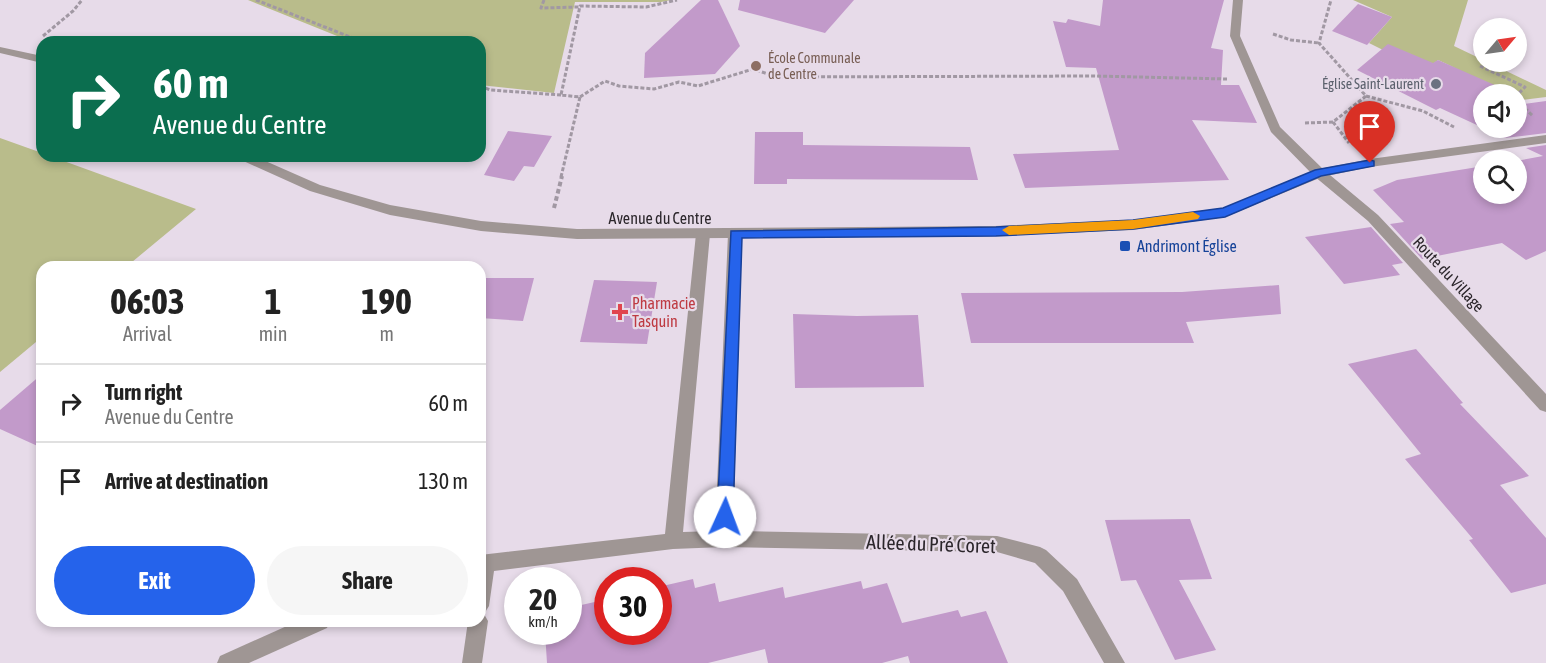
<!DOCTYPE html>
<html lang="en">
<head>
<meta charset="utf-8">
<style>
  :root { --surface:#fff; --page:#f6f6f6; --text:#222; --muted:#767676; --line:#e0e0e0; --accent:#2563eb }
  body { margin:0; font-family:"Asap Condensed",sans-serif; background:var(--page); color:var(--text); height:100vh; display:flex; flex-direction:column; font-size:22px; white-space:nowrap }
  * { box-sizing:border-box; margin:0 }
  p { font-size:20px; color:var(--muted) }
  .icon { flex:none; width:33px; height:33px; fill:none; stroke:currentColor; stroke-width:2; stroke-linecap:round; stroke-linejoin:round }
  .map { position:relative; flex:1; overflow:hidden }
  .panel { position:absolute; left:36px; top:261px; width:450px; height:366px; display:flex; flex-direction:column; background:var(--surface); border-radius:18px; box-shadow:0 3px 9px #0003 }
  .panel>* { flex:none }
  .banner { position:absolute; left:36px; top:36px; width:450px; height:126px; border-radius:18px; box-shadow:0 3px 9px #0003; background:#0b6e4f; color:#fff; overflow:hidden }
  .needle { width:39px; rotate:61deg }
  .controls { position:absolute; left:1473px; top:18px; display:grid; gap:12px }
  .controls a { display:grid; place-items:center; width:54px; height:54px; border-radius:50%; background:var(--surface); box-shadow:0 3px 9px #0003; font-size:30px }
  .speed { position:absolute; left:504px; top:567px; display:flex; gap:12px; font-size:30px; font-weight:700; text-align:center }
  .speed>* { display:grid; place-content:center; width:78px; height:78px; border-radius:50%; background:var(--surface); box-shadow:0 3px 9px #0003; line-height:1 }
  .speed small { font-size:15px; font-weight:400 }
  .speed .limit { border:9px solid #d22; background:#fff; color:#111 }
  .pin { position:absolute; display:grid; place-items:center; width:51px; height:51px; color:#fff; margin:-62px -26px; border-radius:50% 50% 50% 0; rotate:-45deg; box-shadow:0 0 6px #0007 }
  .pin .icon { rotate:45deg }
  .me { position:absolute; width:66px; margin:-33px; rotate:2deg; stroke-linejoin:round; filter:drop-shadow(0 0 4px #0008) }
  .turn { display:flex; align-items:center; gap:21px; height:126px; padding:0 18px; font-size:27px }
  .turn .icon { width:78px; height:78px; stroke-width:2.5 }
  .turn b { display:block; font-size:42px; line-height:51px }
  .eta { display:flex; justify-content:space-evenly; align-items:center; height:102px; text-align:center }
  .eta b { font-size:36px; font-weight:700; line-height:42px }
  .action { display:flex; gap:12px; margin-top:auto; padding:12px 18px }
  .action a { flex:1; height:69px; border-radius:36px; background:var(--accent); color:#fff; font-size:24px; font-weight:700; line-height:69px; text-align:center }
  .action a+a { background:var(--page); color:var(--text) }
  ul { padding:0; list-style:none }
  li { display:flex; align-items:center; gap:18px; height:78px; padding:0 18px; border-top:2px solid var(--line) }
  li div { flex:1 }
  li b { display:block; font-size:22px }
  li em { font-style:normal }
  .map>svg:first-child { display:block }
</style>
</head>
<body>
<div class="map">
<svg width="1546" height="663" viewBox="0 0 1546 663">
  <rect width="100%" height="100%" fill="#e7dbe9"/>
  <!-- green -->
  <g fill="#b9bc8b">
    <path d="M248 0H671L661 2H575L554 93 480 85V42H352Z"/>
    <path d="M1353 0H1468L1454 46 1546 90V97L1521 100 1517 98 1516 94C1500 94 1457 68 1438 60L1433 64 1383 50 1369 43 1392 17Z"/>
    <path d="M0 138 42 153V156H50L196 209 126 267H42V337L0 372Z"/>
  </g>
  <!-- building -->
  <g fill="#c29aca">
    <path d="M701 0H718L740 46 715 74 644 78 645 53Z"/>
    <path d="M740 0H854L825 33 738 10Z"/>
    <path d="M1103 0H1224L1211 48 1223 50 1221 85H1239L1257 123 1192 120 1229 180 1025 188 1013 154 1119 150 1096 68 1066 67 1053 21 1066 23 1068 19 1100 26Z"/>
    <path d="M1358 4 1392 17 1367 45 1332 31Z"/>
    <path d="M1388 44 1433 63 1438 60 1506 90 1508 94H1484V128H1516V105L1546 101V133L1505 138 1440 108 1436 110 1357 70Z"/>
    <path d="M508 131 552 136 534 167 524 166 514 181 484 175Z"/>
    <path d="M755 132H803V145L970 147 978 180 787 179V184H754Z"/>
    <path d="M1546 145V251L1526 260 1502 243 1422 259 1390 224 1404 222 1373 190 1397 180 1484 166V194H1516V161L1543 156 1526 148Z"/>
    <path d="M1371 227 1403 263 1392 265 1400 275 1344 284 1305 237Z"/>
    <path d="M480 278H534L523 321 480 318Z"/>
    <path d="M594 280 657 282 647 344 580 342Z"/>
    <path d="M1279 285 1281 314 1186 322 1194 343H971L961 293 1182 292Z"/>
    <path d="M793 314 857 316 918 315 924 387 795 388Z"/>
    <path d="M1416 349 1463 403 1460 404 1529 476 1500 485 1546 538V584L1511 593 1469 540 1473 539 1405 459 1421 454 1348 364Z"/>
    <path d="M42 374V448L0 429V410Z"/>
    <path d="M1190 519 1212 579 1179 580 1216 650 1175 660 1136 580 1121 581 1105 520Z"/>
    <path d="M693 579 695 588 715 583 719 602 783 587 785 598 861 581 863 589 887 583 902 623 958 610 961 617 986 611 1008 663H910L908 656 882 663H768L765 649 708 663H547L545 632H568V608L608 599V632H658V587Z"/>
  </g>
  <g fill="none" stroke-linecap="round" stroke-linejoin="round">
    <!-- path-far1 -->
    <g stroke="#a198a3" stroke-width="3" stroke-dasharray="4 2" stroke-linecap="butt">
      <path d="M256 0 363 42"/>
      <path d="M544 0 541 8 579 7"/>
      <path d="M1273 34 1291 40 1319 43"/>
      <path d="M43 36 73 11 82 0"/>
      <path d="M1480 66 1525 87 1516 96"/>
      <path d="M480 86 490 90 561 95"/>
      <path d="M1366 96 1423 111 1454 127"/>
      <path d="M580 97 605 81 619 86 654 89 679 82 698 86 753 69 777 77 1094 76 1227 79"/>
      <path d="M1516 100 1533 116"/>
      <path d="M1333 122 1349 143"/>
      <path d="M1305 123 1333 122 1366 96 1319 43 1331 0"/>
      <path d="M561 177 580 97 561 95 580 6 646 7 677 0"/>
    </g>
    <!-- path -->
    <path stroke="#a198a3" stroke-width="4" stroke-dasharray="4.5 3" stroke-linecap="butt" d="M554 208 562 176"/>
    <!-- minor -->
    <g fill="#9f9694" fill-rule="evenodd">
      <path d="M1233 0H1243L1240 36 1280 127 1324 170 1378 215 1546 394V412L1540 410 1368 221 1314 176 1271 132 1230 36Z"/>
      <path d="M703 229 710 234 683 532 715 531 728 234 735 229 742 234 733 531 997 536 1040 547 1046 550 1077 579 1125 663H1104L1063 591 1035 563 997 552 724 547 673 549 494 571 489 606 484 614 488 621 482 663H462L468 621H480V555L665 534 696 234Z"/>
      <path d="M298 621H330L327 628 249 663H217L220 656Z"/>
    </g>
    <!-- tertiary -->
    <g fill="#9f9694" fill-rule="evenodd">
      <path d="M0 47 42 56V63L0 53Z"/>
      <path d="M1546 135V143L1370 167 1322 177 1225 217 1133 230 995 236 577 239 481 231 390 215 310 191 239 159 237 156H254L320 185 390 205 481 221 577 229 995 226 1133 220 1223 208 1319 169 1370 159Z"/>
    </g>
  </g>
  <!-- route -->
  <path fill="#2563eb" stroke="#184099" stroke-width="1.5" d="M1370 160 1374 161V166L1321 176 1225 217 1133 229 996 236 742 238 733 517 731 522 725 524 720 522 717 517 731 231 996 227 1133 220 1223 208 1315 170Z"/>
  <!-- slow -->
  <path fill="#f59e0b" d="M1193 212 1200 216 1198 219 1133 229 1009 235 1002 230 1009 226 1133 220Z"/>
  <!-- markers -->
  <circle fill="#8d6e63" stroke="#e7dbe9" stroke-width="2" cx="756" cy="66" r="6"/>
  <circle fill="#6b7280" stroke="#e7dbe9" stroke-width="2" cx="1436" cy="84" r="6"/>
  <rect fill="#1a4fb4" stroke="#e7dbe9" stroke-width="2" x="1119" y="240" width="12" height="12" rx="3"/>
  <path fill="#e0444e" stroke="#e7dbe9" stroke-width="2" d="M617 303h6v6h6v6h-6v6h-6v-6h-6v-6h6z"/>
  <g text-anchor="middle" stroke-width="4.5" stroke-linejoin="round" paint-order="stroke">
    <!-- far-education labels -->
    <g font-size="14" fill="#785e54" stroke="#e7dbe9" text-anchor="start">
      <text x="768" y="63">École Communale<tspan x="768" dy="16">de Centre</tspan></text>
    </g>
    <!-- far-worship labels -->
    <g font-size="14" fill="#5b616d" stroke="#e7dbe9" text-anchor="end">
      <text x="1424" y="89">Église Saint-Laurent</text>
    </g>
    <!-- street labels -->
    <g font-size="16" fill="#2b262b" stroke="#e7dbe9">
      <text x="660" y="224">Avenue du Centre</text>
      <text transform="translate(1449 274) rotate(47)" y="6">Route du Village</text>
    </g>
    <!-- transit labels -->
    <g font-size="16" fill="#164399" stroke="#e7dbe9" text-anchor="start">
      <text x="1137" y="252">Andrimont Église</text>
    </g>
    <!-- health labels -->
    <g font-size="16" fill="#be3a42" stroke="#e7dbe9" text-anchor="start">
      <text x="632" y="309">Pharmacie<tspan x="632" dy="18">Tasquin</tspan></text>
    </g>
    <!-- near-street labels -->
    <g font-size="20" fill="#2b262b" stroke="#e7dbe9">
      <text transform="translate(931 544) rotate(2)" y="7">Allée du Pré Coret</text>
    </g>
  </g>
</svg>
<div class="controls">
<a><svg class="needle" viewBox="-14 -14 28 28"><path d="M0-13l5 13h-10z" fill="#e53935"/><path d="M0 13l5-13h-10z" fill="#767676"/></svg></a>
<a><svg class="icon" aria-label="sound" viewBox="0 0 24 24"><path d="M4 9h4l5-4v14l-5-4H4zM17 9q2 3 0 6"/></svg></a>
<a><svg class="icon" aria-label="search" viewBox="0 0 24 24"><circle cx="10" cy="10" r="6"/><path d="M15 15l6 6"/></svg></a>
</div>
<div class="speed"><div>20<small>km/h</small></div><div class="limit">30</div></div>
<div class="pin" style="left:1370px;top:163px;background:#d93025"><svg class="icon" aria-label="arrive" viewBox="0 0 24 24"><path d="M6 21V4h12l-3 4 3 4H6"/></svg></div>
<svg class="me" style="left:725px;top:517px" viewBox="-20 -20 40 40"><circle r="19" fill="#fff"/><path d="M0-13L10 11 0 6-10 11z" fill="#2563eb"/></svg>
<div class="banner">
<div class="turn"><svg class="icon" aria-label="right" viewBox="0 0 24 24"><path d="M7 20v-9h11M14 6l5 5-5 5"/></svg><div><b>60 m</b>Avenue du Centre</div></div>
</div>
<section class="panel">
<div class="eta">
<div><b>06:03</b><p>Arrival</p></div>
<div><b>1</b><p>min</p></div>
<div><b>190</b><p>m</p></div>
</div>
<ul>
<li><svg class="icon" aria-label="right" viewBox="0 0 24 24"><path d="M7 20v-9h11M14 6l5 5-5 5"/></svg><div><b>Turn right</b><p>Avenue du Centre</p></div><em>60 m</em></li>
<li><svg class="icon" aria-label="arrive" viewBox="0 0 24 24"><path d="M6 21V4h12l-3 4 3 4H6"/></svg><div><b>Arrive at destination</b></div><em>130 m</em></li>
</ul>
<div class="action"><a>Exit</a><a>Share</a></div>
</section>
</div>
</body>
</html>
